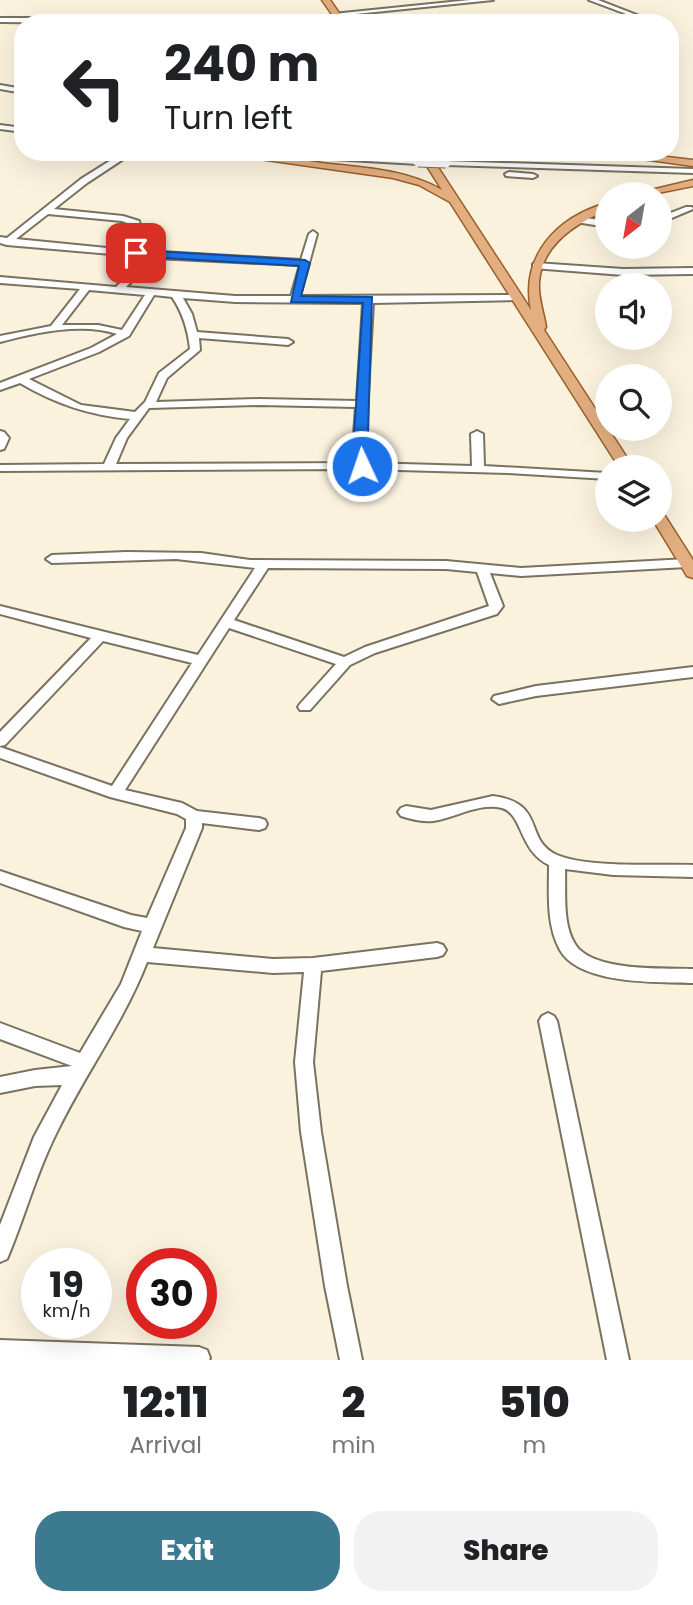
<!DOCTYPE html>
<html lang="en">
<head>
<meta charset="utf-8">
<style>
  :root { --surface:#fff; --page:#f2f2f2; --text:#202124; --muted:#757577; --accent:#3b7a8f }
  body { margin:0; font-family:Poppins,sans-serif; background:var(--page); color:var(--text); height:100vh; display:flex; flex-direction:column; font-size:26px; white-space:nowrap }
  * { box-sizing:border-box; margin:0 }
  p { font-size:23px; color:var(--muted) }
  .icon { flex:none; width:38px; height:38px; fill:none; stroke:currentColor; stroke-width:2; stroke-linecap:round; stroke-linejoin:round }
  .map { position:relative; height:1360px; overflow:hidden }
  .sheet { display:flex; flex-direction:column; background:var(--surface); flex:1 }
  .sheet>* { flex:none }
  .guide { position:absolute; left:14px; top:14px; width:665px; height:147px; border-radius:28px; box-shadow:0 7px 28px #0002; background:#fff; color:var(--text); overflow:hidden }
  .needle { width:46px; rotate:211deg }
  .tools { position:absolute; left:595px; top:182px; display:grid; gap:14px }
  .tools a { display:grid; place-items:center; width:77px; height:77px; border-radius:50%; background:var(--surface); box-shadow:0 7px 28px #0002; font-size:35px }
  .speed { position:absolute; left:21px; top:1248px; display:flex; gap:14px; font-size:35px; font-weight:700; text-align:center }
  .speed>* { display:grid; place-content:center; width:91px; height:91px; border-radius:50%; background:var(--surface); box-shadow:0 7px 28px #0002; line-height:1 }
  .speed small { font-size:18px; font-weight:400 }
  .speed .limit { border:10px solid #d22; background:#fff; color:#111 }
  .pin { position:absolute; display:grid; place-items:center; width:60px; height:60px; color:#fff; margin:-30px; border-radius:14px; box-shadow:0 4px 10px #0006 }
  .me { position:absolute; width:77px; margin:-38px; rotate:357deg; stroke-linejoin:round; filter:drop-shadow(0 0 5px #0008) }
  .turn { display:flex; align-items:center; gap:24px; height:147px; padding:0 35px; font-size:32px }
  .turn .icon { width:91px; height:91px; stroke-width:2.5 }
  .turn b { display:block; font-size:49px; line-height:60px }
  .eta { display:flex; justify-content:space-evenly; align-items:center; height:119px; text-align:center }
  .eta b { font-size:42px; font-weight:800; line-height:49px }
  .cta { display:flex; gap:14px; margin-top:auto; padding:14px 35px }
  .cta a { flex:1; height:80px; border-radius:28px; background:var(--accent); color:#fff; font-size:28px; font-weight:800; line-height:80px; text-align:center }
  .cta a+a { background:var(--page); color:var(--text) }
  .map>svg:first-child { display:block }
</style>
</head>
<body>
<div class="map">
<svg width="693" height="1360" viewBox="0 0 693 1360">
  <rect width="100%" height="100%" fill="#fbf2de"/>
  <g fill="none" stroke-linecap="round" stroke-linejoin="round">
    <defs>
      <g id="minor">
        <path d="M470 0H493L336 16 333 14Z"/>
        <path d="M589 0H598L642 17 637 18Z"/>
        <path d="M0 18H58L89 23 0 22Z"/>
        <path d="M0 85 23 89V93L0 89Z"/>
        <path d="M0 125 23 128V132L0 129Z"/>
        <path d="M124 152H134L87 183 54 209 123 216 139 221 142 232 126 250 301 260 309 234 313 231 317 234 300 296 519 295 521 297 516 300 373 303 365 449 367 463 472 466 471 434 477 431 483 434 484 466 607 473V479L508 473 362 469 0 471V465L104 464 116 438 130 419C89 415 56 404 20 383L0 390V383L91 348 117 334C81 322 35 333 0 342V336L51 326 80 289 0 283V277L116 287 146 257 7 245 0 243V237L7 238 81 179ZM48 214 122 221 132 225 134 232 117 249 16 239ZM155 258 300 265 291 296H235L126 287ZM89 290 145 295 122 330 98 325H62ZM154 295 172 297C183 313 188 330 190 349L159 373 145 402 135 412 81 405 29 379 99 352 129 336ZM183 298 235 302 363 303 357 401 260 399 156 402 167 378 200 350 199 338 288 345 293 342 288 339 197 332 192 314ZM260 405 356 407 353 449 356 463 116 464 127 438 149 408Z"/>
        <path d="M240 152H289L418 160 422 162 418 164 244 154Z"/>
        <path d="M443 161 693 169V173L446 165H443Z"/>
        <path d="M509 172 533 174 537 176 533 178 506 176 505 174Z"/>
        <path d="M686 207H692L693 209 660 223V217Z"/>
        <path d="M579 217 607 221V227L576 222 575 220Z"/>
        <path d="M536 263 623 269 693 268V274L623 275 533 268V264Z"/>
        <path d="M0 431 4 432 9 438 4 449 0 450Z"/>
        <path d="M126 552 201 553 250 560 446 561 521 568 687 559 693 563 687 567 521 576 490 573 503 606 497 614 375 653 350 665 310 710H300L298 707 300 704 336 664 229 628 125 790 182 803 197 811 259 818 265 820 267 824 265 828 259 830 202 823V828L153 948 273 959 313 958 437 943 443 945 446 950 443 955 437 957 321 971 313 1062 321 1132 347 1286 362 1360H340L325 1286 301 1132 295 1062 304 972 273 973 147 962C123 1024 82 1078 54 1138 35 1177 24 1219 7 1259L0 1262V1225L34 1137 62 1085 35 1086 0 1093V1077L35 1070 72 1066 0 1039V1023L80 1053 121 984 142 931 124 927 0 883V871L131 915 147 918 186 828V819L177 814 110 797 0 758V747L112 786 192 663 103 641 5 745 0 746V732L91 638 0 614V606L198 655 255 568 176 559 52 563 46 559 52 555ZM268 568 446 569 477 572 489 606 365 647 344 657 234 620Z"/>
        <path d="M693 667V677L536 696 499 704 492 699 494 696 536 686Z"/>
        <path d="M493 796C547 803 523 840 557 855 588 868 657 864 693 865V877L613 875 565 869C566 891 562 924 575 944 592 972 663 968 693 969V983C658 982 580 985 560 950 546 925 549 893 549 865 519 851 523 814 502 808 479 802 455 818 433 821 421 822 411 819 401 816L398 812 401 808 406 806 431 810Z"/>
        <path d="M548 1013 554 1016 557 1021 629 1360H607L539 1021 542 1016Z"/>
        <path d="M0 1340 199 1347 207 1350 210 1358 209 1360H0Z"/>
      </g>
      <g id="major">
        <path d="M322 0H330L346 23H338Z"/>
        <path d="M210 152C248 152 285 158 322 163 363 168 406 169 442 190L418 152H428L531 310C520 256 557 217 607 203V210C576 223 541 245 539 283 538 298 544 313 546 327L544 330 633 467H619L450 202 419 185 393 178Z"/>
        <path d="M591 152H624L693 160V166Z"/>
        <path d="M693 180V186L653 194H634Z"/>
        <path d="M660 515 665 516 693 560V578L687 576 653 520H660Z"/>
      </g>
    </defs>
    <!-- minor casing -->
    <use href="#minor" stroke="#7a7260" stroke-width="4"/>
    <!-- major casing -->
    <use href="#major" stroke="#995f2b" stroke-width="3"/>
    <!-- minor -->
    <use href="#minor" fill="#fff" fill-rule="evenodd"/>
    <!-- major -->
    <use href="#major" fill="#e3af80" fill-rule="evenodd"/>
    <defs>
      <path id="minor-bridge" d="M418 162 446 163"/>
    </defs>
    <!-- minor-bridge casing -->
    <use href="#minor-bridge" stroke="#7a7260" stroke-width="11" stroke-linecap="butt"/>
    <!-- minor-bridge -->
    <use href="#minor-bridge" stroke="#fff" stroke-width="9"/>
  </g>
  <!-- route -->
  <path fill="#1a73e8" stroke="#114b97" stroke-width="2" d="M136 250 305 260 310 263 301 296 372 297 367 469H357L353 449 363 303 291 302 299 266 132 256 131 253Z"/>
</svg>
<div class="tools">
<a><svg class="needle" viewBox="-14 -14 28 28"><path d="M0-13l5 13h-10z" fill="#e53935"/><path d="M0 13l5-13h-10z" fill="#757577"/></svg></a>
<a><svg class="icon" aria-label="sound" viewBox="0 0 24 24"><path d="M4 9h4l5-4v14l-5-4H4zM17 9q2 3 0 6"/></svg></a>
<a><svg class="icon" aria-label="search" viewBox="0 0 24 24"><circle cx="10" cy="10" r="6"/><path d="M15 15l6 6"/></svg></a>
<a><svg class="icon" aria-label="layers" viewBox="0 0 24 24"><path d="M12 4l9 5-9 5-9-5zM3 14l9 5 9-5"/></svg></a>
</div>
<div class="speed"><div>19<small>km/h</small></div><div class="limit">30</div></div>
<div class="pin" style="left:136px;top:253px;background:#d93025"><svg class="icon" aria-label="arrive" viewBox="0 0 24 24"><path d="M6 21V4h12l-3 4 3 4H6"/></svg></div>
<svg class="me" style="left:362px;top:466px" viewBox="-20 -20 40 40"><circle r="17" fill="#1a73e8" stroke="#fff" stroke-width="3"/><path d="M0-11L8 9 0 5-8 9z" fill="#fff"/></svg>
<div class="guide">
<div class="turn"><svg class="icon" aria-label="left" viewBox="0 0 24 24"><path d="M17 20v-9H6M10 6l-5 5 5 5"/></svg><div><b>240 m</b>Turn left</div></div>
</div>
</div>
<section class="sheet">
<div class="eta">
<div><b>12:11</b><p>Arrival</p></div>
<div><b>2</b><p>min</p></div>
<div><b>510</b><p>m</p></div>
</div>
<div class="cta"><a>Exit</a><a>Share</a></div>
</section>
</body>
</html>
